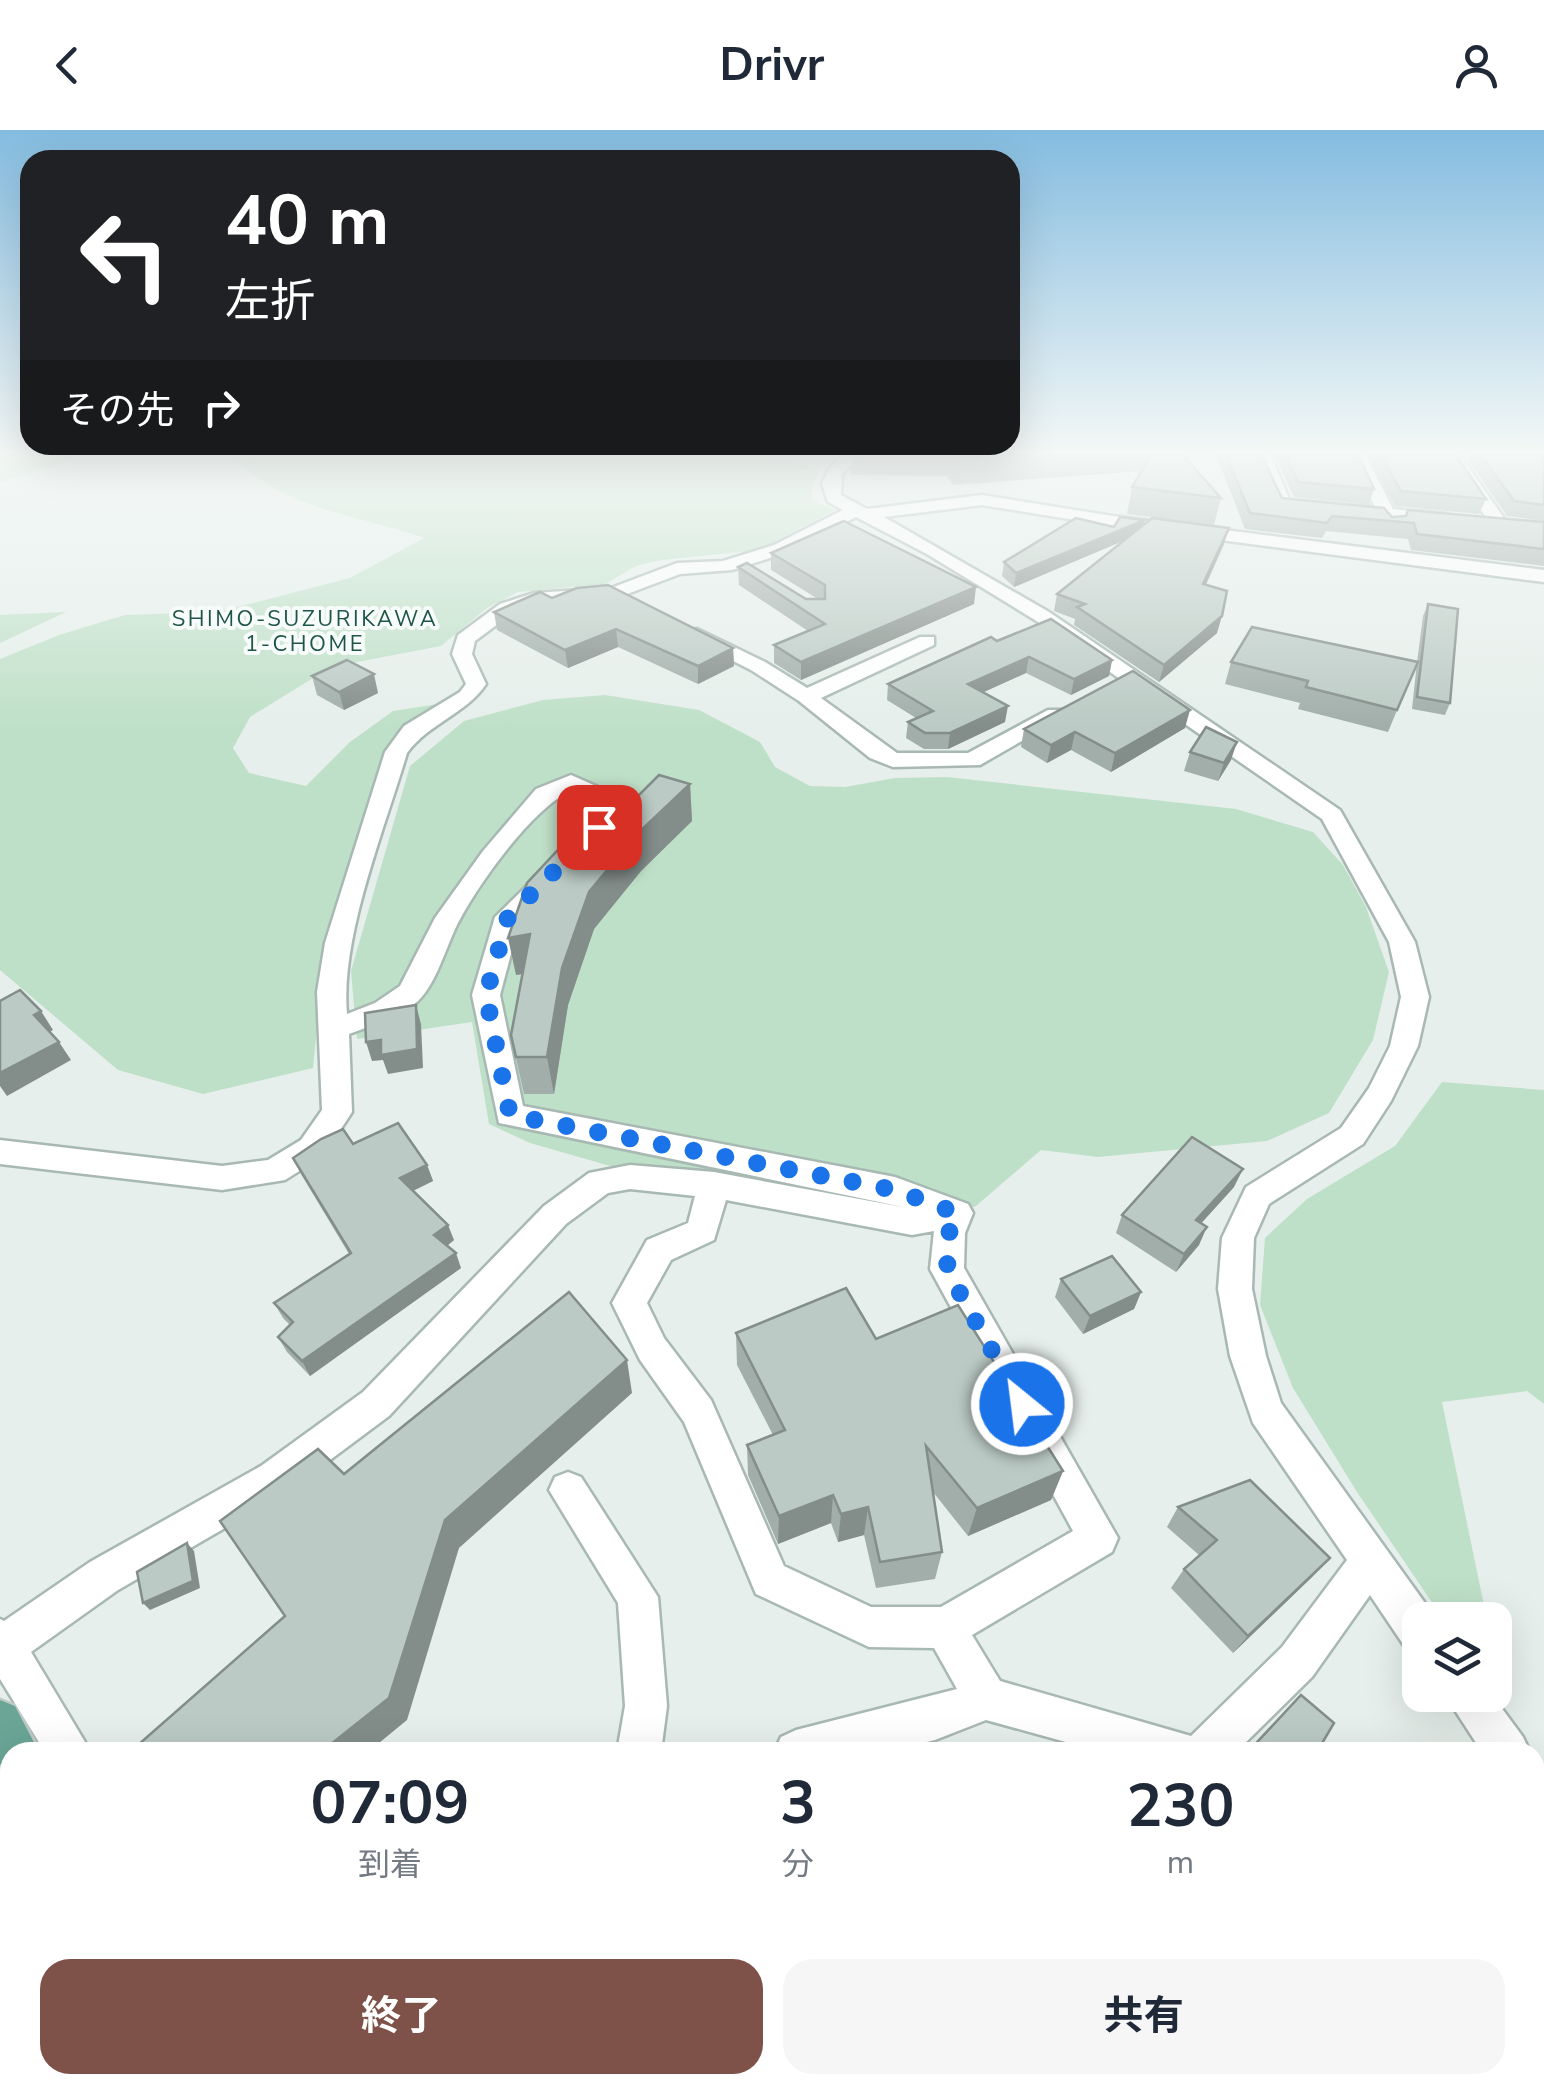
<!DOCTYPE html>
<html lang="ja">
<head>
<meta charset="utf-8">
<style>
  :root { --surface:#fff; --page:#f6f6f7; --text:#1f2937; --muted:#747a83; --accent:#7f5249 }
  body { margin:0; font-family:"Nunito Sans","Noto Sans JP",sans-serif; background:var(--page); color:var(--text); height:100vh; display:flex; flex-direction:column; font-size:38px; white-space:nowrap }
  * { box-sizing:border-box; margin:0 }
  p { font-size:32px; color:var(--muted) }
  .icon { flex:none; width:55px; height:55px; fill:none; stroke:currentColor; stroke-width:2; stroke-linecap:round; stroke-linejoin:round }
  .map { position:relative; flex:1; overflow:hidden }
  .drawer { position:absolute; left:0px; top:1612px; width:1545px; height:352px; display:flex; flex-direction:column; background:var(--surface); border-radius:30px 30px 0 0; box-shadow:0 10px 40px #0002 }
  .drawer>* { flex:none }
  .banner { position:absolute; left:20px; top:20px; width:1000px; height:305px; border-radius:30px; box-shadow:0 10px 40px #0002; background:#202124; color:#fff; overflow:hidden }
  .fabs { position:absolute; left:1402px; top:1472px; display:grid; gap:20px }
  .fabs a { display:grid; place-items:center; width:110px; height:110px; border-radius:20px; background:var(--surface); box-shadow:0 10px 40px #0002; font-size:50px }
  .pin { position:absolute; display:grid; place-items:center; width:85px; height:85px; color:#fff; margin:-42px; border-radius:20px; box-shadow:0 5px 15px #0006 }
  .me { position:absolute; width:110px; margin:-55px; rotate:331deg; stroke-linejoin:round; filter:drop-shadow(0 0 8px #0008) }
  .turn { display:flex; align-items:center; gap:35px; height:210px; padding:0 40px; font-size:45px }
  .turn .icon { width:130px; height:130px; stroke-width:2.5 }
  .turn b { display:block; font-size:70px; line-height:85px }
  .then { display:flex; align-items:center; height:95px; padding:0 40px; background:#0003; gap:20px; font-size:38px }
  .eta { display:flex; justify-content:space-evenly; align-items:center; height:170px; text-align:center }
  .eta b { font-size:60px; font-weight:700; line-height:70px }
  .button { display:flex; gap:20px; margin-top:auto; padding:20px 40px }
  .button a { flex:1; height:115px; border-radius:30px; background:var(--accent); color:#fff; font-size:40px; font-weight:700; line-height:115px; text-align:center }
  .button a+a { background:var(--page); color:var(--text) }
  header { display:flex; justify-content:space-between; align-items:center; height:130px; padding:0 40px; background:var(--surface); font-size:45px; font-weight:700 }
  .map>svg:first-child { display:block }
</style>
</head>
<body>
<header><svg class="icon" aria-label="back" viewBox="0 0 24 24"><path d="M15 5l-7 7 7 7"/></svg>Drivr<svg class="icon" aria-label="person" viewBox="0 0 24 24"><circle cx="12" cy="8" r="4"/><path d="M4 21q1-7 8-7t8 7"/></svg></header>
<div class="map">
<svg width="1544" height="1963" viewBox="0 0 1544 1963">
  <rect width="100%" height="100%" fill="#e6efeb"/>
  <!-- green -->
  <g fill="#bfe0c8">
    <path d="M0 322H94L0 352Z"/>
    <path d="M230 322H737L821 339 812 355V370L835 380 759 420 662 430 636 436 605 454 518 462 487 478 441 516 352 533 318 545 250 587 233 618 249 643 306 656 350 612 393 581 438 574 384 620 365 696 325 817 313 938 203 964 118 940 0 840V529L59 505 125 485 218 482 350 448 424 408C359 384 279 381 230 322Z"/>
    <path d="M66 482 0 513V485Z"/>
    <path d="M605 565 699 580 760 612 775 637 810 656 845 657 895 648 947 647 1236 679 1313 702 1343 735 1366 777 1389 842 1373 910 1329 983 1267 1011 1098 1027 1041 1020 976 1076 908 1102 645 1046 530 1013 489 994 472 892 357 909 351 841 410 636 464 591 543 570Z"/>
    <path d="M1442 952 1544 960V1274L1527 1261 1442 1272 1487 1490H1444L1357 1362 1293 1258 1260 1175 1265 1108 1307 1069 1395 1016Z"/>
  </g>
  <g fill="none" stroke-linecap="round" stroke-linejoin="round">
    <defs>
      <g id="minor">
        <path d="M846 322H864L842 344 841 365 867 379 982 365 1113 386 1544 440V452L1113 396 982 375 884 387 1049 482 1340 680 1415 812 1429 867 1418 916 1391 971 1363 1014 1269 1074 1254 1108 1252 1159 1266 1226 1281 1273 1435 1487 1420 1490V1523L1405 1517 1370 1465 1312 1547 1236 1622H1102L986 1590 935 1610 885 1622H774L781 1607 796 1600 957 1559 934 1518 869 1517 756 1464 684 1292 640 1230 612 1173 647 1110 688 1093 695 1066 630 1059 608 1063 566 1094 389 1286 287 1362 118 1460 31 1522 91 1622H45L0 1549V1489L4 1491 90 1432 261 1336 363 1262 544 1076 589 1043 630 1035 714 1042 908 1078 499 993 472 865 495 787 607 678 571 661C532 678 477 756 457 795 446 817 436 854 418 871 398 888 373 895 349 904L352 982 323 1026 285 1050 222 1060 0 1034V1010L222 1036 268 1030 301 1010 322 980 317 862 325 813 385 622 404 596 460 562 466 554 452 524 458 505 500 474 534 463 611 458 677 433 723 431 774 415 843 380 828 372 822 354 829 339ZM856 387 927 424 1035 490 1322 689 1389 812 1401 867 1390 916 1369 958 1341 998 1246 1057 1222 1108 1218 1159 1230 1226 1253 1293 1347 1430 1282 1517 1191 1606 1000 1551 972 1505 1112 1422 1118 1408 964 1138 965 1103 973 1083 968 1074 895 1047 523 976 500 865 520 790 630 681 634 676 630 671 571 645 536 659 483 721 435 788 400 856 375 873 347 884C340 807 385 698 407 623 429 593 466 584 486 554L472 524 475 511 514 482 536 475 614 469 680 444 732 440 786 423ZM726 1070 912 1105 934 1101 930 1139 1073 1401 941 1477H871L784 1436 711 1270 664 1208 647 1173 671 1130 714 1110Z"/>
        <path d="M1253 322H1269L1290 371 1302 376 1299 380H1278Z"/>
        <path d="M1348 322H1364L1393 379 1447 384 1456 389 1447 394 1398 390 1401 395 1392 400 1386 399 1380 388 1343 384V376L1375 377Z"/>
        <path d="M1442 322H1458L1508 394 1505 398H1493Z"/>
        <path d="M697 499 765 532 807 558 920 507H934V515L821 568 897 623H968L1048 580H1064L1067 585 980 635 893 637 870 628 799 571 751 540 690 509V501Z"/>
        <path d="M568 1342 581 1347 658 1467 667 1576 661 1622H617L625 1576 618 1473 549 1360 555 1347Z"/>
        <path d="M1445 1565H1492L1523 1607 1530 1622H1482Z"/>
        <path d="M240 1955H292L295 1963H243Z"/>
        <path d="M624 1955H677L680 1963H627Z"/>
        <path d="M1232 1955H1284L1281 1963H1229Z"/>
      </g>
      <g id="major">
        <path d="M0 1570 15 1576 39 1622H10V1641L0 1634Z"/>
        <path d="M163 1955H214L217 1963H166Z"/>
      </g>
    </defs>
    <!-- minor casing -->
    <use href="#minor" stroke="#a8b8b2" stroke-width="5"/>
    <!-- major casing -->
    <use href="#major" stroke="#c2cac8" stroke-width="5"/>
    <!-- minor -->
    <use href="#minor" fill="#fff" fill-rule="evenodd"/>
    <!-- major -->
    <use href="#major" fill="#6aa596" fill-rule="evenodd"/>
  </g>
  <!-- wall -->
  <g fill="#a1aea9">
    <path d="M852 322H1180L1221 368 1214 395 1127 384 1132 357 1142 341 953 355 947 346 851 345Z"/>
    <path d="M1215 322H1260L1282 368 1392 387 1544 392V436L1411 420 1408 409 1326 401 1322 408 1245 399Z"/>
    <path d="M1273 322H1357L1374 359 1369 375 1294 367Z"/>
    <path d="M1366 322H1454L1486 369 1479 384 1395 376Z"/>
    <path d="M1472 322H1544V391L1507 386 1469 331Z"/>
    <path d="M1143 395 1224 414 1206 455 1217 503 1159 552 1074 495 1075 489 1054 481 1057 464 1123 411 1014 457 1002 446 1004 432 1114 397Z"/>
    <path d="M771 423 974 474 801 550 774 533V515L808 501 739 455 738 437 806 469H818L771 440Z"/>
    <path d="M552 468 733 518 734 536 698 554 618 517 568 538 497 500 494 482Z"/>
    <path d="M1428 474 1450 573 1445 585 1412 579 1417 532 1388 602 1298 579 1300 573 1225 554 1231 532H1417L1423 486Z"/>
    <path d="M997 511 1112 530 1109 546 1071 565 1026 543 984 562 1005 592 948 619H924L906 608 908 592 916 588 887 570 888 554Z"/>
    <path d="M312 546 378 563 344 580 317 565Z"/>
    <path d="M1185 598 1111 642 1071 620 1047 633 1021 617 1024 599Z"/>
    <path d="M1190 622 1231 630 1218 651 1184 641Z"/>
    <path d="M690 654 692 691 641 741 594 799 568 875 554 964H524L511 905 523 844 516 845 586 718Z"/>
    <path d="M353 1014 427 1035 433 1051 413 1061 454 1110 447 1116 461 1138 310 1246 287 1222 278 1207 290 1195 283 1188 274 1173 349 1124 301 1044 293 1028Z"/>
    <path d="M1234 1057 1201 1093 1199 1115 1176 1142 1116 1103 1122 1085Z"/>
    <path d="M1061 1149 1141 1162 1134 1179 1083 1204 1055 1167Z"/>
    <path d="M736 1203 876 1209 1063 1341 1051 1370 968 1406 933 1362 942 1422 935 1449 876 1458 864 1405 838 1412 831 1393 778 1414 748 1345 747 1315 773 1305 737 1235Z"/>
    <path d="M1178 1377 1313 1446 1233 1523 1171 1458 1184 1439 1199 1425 1167 1397Z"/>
    <path d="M1301 1565 1321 1615V1622H1246Z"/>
    <path d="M1544 1892V1963H1438L1436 1959 1441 1955H1535V1894Z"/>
    <path d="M734 1955H884L837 1963H735Z"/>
  </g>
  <!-- shaded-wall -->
  <g fill="#838d89">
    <path d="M1145 390 1141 403 1014 457 1016 443Z"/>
    <path d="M1229 398 1224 414 1198 471 1203 454Z"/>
    <path d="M976 457 974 474 801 550V532Z"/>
    <path d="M1222 486 1217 503 1159 552 1164 535Z"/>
    <path d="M616 499 618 517 568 538 565 520Z"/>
    <path d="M733 518 734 536 698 554V536Z"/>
    <path d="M1029 527 1026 543 966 570 968 554Z"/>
    <path d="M1112 530 1109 546 1071 565 1074 549Z"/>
    <path d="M374 544 378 563 344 580 339 562Z"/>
    <path d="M1008 576 1005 592 948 619 950 603Z"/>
    <path d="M1190 580 1185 598 1111 642 1115 623Z"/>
    <path d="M1075 602 1071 620 1047 633 1051 615Z"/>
    <path d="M1237 612 1231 630 1218 651 1224 633Z"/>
    <path d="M690 654 692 691 641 741 594 799 568 875 554 964 547 927 562 838 589 762 637 704Z"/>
    <path d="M530 804 537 841 516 845 508 808Z"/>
    <path d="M416 875 421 894 423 938 388 944 383 930 372 931 366 912Z"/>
    <path d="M41 881 53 900 46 904 34 885Z"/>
    <path d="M59 912 71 930 7 966 0 956V943Z"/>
    <path d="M427 1035 433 1051 406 1064 400 1048Z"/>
    <path d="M1243 1039 1234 1057 1188 1108 1196 1090Z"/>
    <path d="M448 1095 454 1110 440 1121 434 1105Z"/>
    <path d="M1207 1097 1199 1115 1176 1142 1184 1124Z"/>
    <path d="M456 1123 461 1138 310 1246 302 1231Z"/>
    <path d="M1141 1162 1134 1179 1083 1204 1090 1186Z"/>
    <path d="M627 1230 632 1263 459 1418 407 1590 368 1622H321L445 1390Z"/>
    <path d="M1063 1341 1051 1370 968 1406 977 1378Z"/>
    <path d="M833 1365 831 1393 778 1414 779 1386Z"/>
    <path d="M868 1377 864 1405 838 1412 841 1384Z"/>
    <path d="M187 1413 194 1421 200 1458 150 1480 143 1473Z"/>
    <path d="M1330 1428 1313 1446 1233 1523 1248 1506Z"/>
  </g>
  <!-- building -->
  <g fill="#bbcac4" stroke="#838d89" stroke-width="2.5">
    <path d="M951 322H1053L955 329Z"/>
    <path d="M1153 322H1180L1221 368 1132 357Z"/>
    <path d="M1225 322H1260L1282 368 1384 378 1392 387 1406 386 1408 380 1544 392V419L1417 404 1414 393 1332 386 1327 393 1250 383Z"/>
    <path d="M1284 322H1357L1374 359 1298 352Z"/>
    <path d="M1379 322H1454L1486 369 1401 361Z"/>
    <path d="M1479 322H1544V375L1514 371Z"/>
    <path d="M1120 387 1145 390 1016 443 1004 432 1076 388 1114 397Z"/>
    <path d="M1152 388 1229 398 1203 454 1227 461 1222 486 1164 535 1077 477 1085 474 1057 464Z"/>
    <path d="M844 391 976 457 801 532 774 515 825 494 738 437 747 433 806 469H825V455L771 423Z"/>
    <path d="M608 455 733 518 698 536 616 499 565 520 494 482 540 462 552 468 577 458Z"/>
    <path d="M1428 474 1458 479 1450 573 1417 567Z"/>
    <path d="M1051 489 1112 530 1074 549 1029 527 968 554 1008 576 950 603H925L908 592 933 581 888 554 991 507 997 511Z"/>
    <path d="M1252 497 1418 532 1397 580 1306 557 1308 551 1231 532Z"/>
    <path d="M347 530 374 544 339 562 312 546Z"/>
    <path d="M1133 541 1190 580 1115 623 1075 602 1051 615 1024 599Z"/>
    <path d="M1206 597 1237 612 1224 633 1190 622Z"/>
    <path d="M659 645 690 654 637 704 589 762 562 838 547 927H516L511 905 530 804 508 808 527 753 571 706 586 718Z"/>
    <path d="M20 860 41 881 34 885 59 912 0 943V871Z"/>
    <path d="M416 875 417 919 381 925V910L366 912 365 883Z"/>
    <path d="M398 993 427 1035 400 1048 448 1095 434 1105 456 1123 302 1231 278 1207 293 1192 274 1173 351 1123 293 1028 321 1009 343 999 353 1014Z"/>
    <path d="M1192 1007 1243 1039 1196 1090 1207 1097 1184 1124 1122 1085Z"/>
    <path d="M1112 1126 1141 1162 1090 1186 1061 1149Z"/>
    <path d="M846 1158 876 1209 958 1175 1063 1341 977 1378 926 1316 942 1422 880 1432 868 1377 841 1384 833 1365 779 1386 747 1315 785 1300 736 1203Z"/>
    <path d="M569 1162 627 1230 445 1390 389 1568 321 1622H130L285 1486 220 1391 318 1319 344 1344Z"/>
    <path d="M1250 1350 1330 1428 1248 1506 1184 1439 1217 1410 1178 1377Z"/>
    <path d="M187 1413 193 1451 143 1473 137 1442Z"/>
    <path d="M1301 1565 1334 1593 1321 1615V1622H1248Z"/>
    <path d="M1544 1899V1963H1471L1466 1955H1535V1905Z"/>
    <path d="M403 1955H423L429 1963H396Z"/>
    <path d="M734 1955H858L811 1963H735Z"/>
  </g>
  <!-- sky -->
  <linearGradient id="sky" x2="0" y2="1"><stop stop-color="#84bce0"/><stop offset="0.54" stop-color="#f4f8f6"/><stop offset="1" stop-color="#f4f8f6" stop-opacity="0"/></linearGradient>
  <rect width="1544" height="597" fill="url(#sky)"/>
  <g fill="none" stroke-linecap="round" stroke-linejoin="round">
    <!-- route -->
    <path stroke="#1a73e8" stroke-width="18" stroke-dasharray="0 32.4" d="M599 697 508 787 486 865 510 985 895 1060 957 1083 949 1103 947 1140 1022 1274"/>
  </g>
  <g text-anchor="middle" stroke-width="8" stroke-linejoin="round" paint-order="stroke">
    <!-- far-neighbourhood labels -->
    <g font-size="22" letter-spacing="2.5" fill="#1f5548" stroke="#f7fbf9">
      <text x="305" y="496">SHIMO-SUZURIKAWA<tspan x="305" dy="25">1-CHOME</tspan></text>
    </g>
  </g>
</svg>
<div class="fabs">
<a><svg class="icon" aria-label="layers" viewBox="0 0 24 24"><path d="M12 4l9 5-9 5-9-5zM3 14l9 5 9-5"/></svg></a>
</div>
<div class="pin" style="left:599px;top:697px;background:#d93025"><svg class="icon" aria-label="arrive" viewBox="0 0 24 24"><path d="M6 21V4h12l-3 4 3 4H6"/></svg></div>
<svg class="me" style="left:1022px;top:1274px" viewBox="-20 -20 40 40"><circle r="17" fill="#1a73e8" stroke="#fff" stroke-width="3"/><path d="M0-11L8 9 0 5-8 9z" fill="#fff"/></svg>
<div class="banner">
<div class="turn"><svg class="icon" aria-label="left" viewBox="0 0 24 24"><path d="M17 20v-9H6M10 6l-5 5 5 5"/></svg><div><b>40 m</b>左折</div></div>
<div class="then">その先<svg class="icon" aria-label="right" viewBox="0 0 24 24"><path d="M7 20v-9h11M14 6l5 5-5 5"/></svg></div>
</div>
<section class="drawer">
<div class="eta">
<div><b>07:09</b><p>到着</p></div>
<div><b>3</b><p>分</p></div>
<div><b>230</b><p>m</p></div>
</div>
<div class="button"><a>終了</a><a>共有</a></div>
</section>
</div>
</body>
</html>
